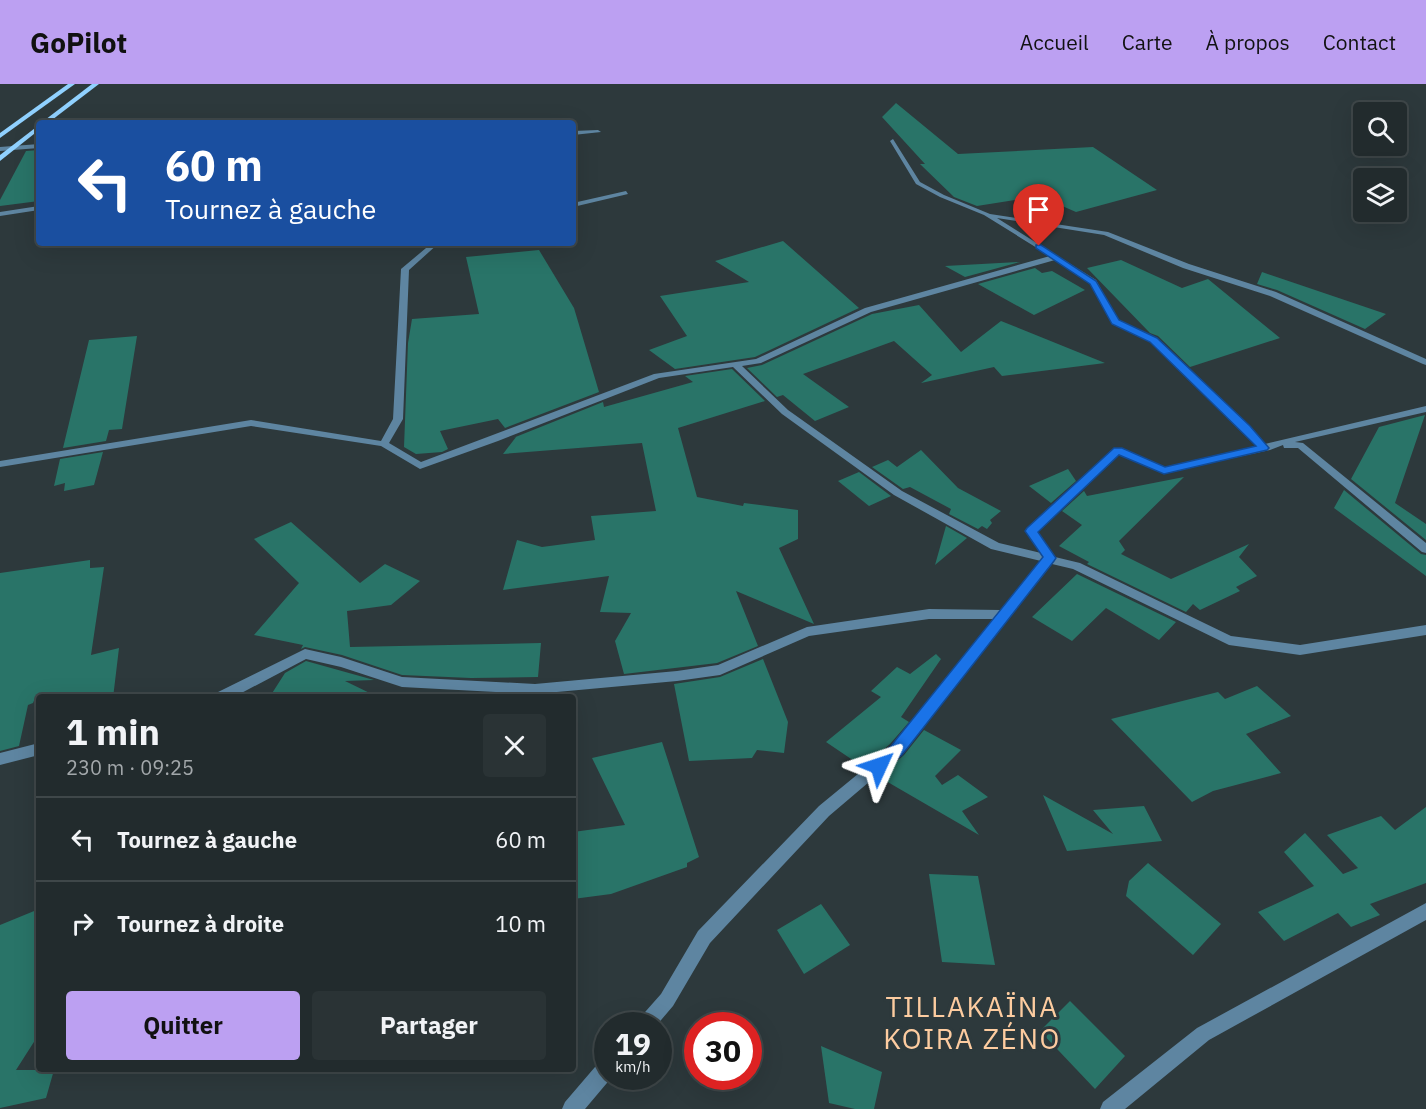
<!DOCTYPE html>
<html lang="fr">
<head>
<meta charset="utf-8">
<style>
  :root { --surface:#222b2d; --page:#2a3335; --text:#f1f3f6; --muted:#a2a7aa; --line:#3f4749; --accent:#bca0f2 }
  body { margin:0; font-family:"IBM Plex Sans",sans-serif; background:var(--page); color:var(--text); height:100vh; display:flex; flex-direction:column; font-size:22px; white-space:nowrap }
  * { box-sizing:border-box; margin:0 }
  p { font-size:20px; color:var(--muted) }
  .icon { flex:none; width:33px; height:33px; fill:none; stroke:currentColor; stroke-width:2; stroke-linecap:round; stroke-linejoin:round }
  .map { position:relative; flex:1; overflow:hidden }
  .drawer { position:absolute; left:36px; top:610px; width:540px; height:378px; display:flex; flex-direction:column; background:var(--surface); border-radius:6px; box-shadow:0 6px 24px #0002,0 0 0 2px var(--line) }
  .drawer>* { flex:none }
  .guide { position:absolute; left:36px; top:36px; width:540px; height:126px; border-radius:6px; box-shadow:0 6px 24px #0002,0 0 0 2px var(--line); background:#1a4fa0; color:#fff; overflow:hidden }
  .buttons { position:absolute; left:1353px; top:18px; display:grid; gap:12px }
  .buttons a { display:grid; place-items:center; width:54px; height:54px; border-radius:6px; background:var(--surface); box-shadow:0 6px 24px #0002,0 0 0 2px var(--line); font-size:30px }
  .speed { position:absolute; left:594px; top:928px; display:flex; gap:12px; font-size:30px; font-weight:700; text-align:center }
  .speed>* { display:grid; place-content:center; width:78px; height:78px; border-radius:50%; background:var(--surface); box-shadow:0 6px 24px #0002,0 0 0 2px var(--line); line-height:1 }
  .speed small { font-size:15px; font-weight:400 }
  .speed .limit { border:9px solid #d22; background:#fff; color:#111 }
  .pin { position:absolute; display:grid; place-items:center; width:51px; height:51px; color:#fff; margin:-62px -26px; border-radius:50% 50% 50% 0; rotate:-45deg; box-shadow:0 0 6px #0007 }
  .pin .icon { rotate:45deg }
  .me { position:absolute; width:66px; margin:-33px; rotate:48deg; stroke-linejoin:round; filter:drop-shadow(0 0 4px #0008) }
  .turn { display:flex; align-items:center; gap:21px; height:126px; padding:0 30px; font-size:27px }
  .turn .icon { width:78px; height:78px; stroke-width:2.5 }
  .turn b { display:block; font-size:42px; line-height:51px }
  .round { display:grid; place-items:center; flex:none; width:63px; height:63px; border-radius:6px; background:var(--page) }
  .head { display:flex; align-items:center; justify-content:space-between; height:102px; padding:0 30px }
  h1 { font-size:36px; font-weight:700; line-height:45px }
  .primary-button { display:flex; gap:12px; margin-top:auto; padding:12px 30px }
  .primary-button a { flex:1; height:69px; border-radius:6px; background:var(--accent); color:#111; font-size:24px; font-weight:700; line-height:69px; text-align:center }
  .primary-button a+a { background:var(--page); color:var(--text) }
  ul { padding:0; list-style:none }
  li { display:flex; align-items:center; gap:18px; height:84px; padding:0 30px; border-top:2px solid var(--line) }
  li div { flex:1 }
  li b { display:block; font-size:22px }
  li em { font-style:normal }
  header { display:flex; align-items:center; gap:36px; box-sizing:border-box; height:84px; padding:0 30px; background:var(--accent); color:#111 }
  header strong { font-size:28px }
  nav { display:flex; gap:33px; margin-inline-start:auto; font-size:21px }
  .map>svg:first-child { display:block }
</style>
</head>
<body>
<header>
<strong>GoPilot</strong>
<nav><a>Accueil</a><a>Carte</a><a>À propos</a><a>Contact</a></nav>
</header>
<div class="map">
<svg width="1426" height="1025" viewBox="0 0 1426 1025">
  <rect width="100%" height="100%" fill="#2d393c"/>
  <!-- building -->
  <g fill="#297468">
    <path d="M896 19 958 70 1093 63 1157 106 1076 128 1039 112 977 122 954 113 920 80H925L882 33Z"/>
    <path d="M39 66V117L0 122V116L26 67Z"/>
    <path d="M783 157 859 224 755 273 675 285 649 266 687 252 660 212 749 198 715 177Z"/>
    <path d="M539 166 574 224 599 308 505 344 498 335 440 347 448 365 442 368 416 370 404 363 408 259 412 235 479 230 466 173Z"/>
    <path d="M1121 176 1182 204 1208 195 1280 254 1190 283 1158 252 1150 249 1087 184Z"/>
    <path d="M1020 178 965 193 945 182Z"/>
    <path d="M1035 184 1042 189 1052 187 1085 206 1034 231 978 200Z"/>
    <path d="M1262 188 1386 230 1365 245 1277 206 1257 200Z"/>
    <path d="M919 221 961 268 1001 237 1105 279 1002 292 994 283 921 299 932 291 894 257 803 290 849 323 815 337 783 311 777 313 747 284 762 281 872 230Z"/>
    <path d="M137 252 122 345 109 346 106 357 63 364 89 256Z"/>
    <path d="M732 285 765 317 678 344 697 413 743 422 744 419 798 426V455L779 464 814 540 736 507 758 562 717 579 624 590 615 557 631 529 600 528 609 492 503 506 517 456 542 463 595 456 591 432 656 427 642 359 503 370 516 353 513 354 603 318 604 323 693 298 685 292Z"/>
    <path d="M1425 331 1395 419 1426 440V456L1351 395 1379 343Z"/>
    <path d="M921 366 958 404 1001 427 990 436 992 439 987 445 982 442 978 445 949 430 951 425 910 403 903 405 872 383 888 376 897 383Z"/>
    <path d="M103 368 94 401 64 407 65 399 54 402 60 375Z"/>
    <path d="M1068 385 1076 397 1051 419 1029 402Z"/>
    <path d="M859 388 891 412 869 422 838 397Z"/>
    <path d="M1184 393 1119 457 1125 466 1121 470 1171 495 1249 460 1239 473 1257 492 1236 503 1240 507 1200 526 1193 520 1186 528 1087 480 1089 478 1059 462 1082 441 1062 427 1084 407 1087 412Z"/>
    <path d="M1344 406 1421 470 1426 471V492L1334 424Z"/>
    <path d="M291 438 360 499 385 480 420 497 391 521 347 527 350 563 541 559 538 593 471 594 402 591 342 571 305 563 301 565 303 561 254 551 299 499 254 455Z"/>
    <path d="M946 442 967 454 935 481Z"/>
    <path d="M90 476V484L104 483 91 571 119 564 113 614H35L33 619 28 621 19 662 0 667V489Z"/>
    <path d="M1077 490 1176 538 1159 556 1106 524 1072 557 1032 533Z"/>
    <path d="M936 570 941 575 901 633 909 638 890 660 863 683 826 658 881 613 871 607 897 583 910 590Z"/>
    <path d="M763 575 788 638 784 669 757 666 752 674 689 677 674 600 720 593Z"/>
    <path d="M306 577 374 596 345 597 380 614H269L285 589Z"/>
    <path d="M1257 602 1291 632 1246 650 1281 689 1213 707 1192 718 1111 635 1218 608 1225 615Z"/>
    <path d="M924 646 961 666 935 692 942 701 958 691 988 713 962 727 979 751 879 693 904 671Z"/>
    <path d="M662 658 699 773 687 779V783L611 810 573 815V748L625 741 592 674Z"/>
    <path d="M1043 711 1113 750 1093 726 1144 722 1162 757 1067 767Z"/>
    <path d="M1426 723V799L1370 820 1380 831 1351 843 1338 829 1284 857 1258 828 1314 802 1284 768 1305 749 1343 790 1358 784 1327 751 1381 732 1395 746Z"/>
    <path d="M1148 779 1221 840 1193 871 1126 812 1129 797Z"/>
    <path d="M929 790 978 792 995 881 942 878Z"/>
    <path d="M821 820 850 861 804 890 777 846Z"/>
    <path d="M39 825V950L16 986H54L46 1014 0 1024V841Z"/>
    <path d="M1070 917 1125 972 1095 1005 1040 947Z"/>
    <path d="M821 962 882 988 874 1025H855L829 1019Z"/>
  </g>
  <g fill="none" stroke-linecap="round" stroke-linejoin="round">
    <!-- street -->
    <g fill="#5e85a1" fill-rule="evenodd">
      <path d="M573 47 598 46 601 48 573 51Z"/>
      <path d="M893 55 920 98 944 111 990 130 1108 148 1189 180 1276 208 1426 275V281L1423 280 1270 212 1183 184 1104 151 997 134 1096 196 1118 236 1156 254 1250 343 1265 360 1426 322V328L1295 358 1303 359 1426 459V469L1422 468 1298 364H1284L1283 361 1270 366 1164 389 1119 371 1037 448 1055 473 1080 479 1231 552 1300 561 1426 541V551L1300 571 1229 561 1073 485 1052 480 902 670 829 732 710 859 673 922 656 942H635L638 936 661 910 698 847 819 722 892 662 994 535H929L809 552 720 591 677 597 535 610 402 603 341 583 306 575 232 614H213L214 610 305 565 341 573 402 593 535 600 677 587 718 581 807 543 929 525 1001 526 1041 477 991 465 894 411 782 330 733 283 659 294 498 357 420 385 381 362 251 342 0 383V377L251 336 381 357 393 335 401 185 432 159H439L409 186 403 335 389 359 421 378 654 290 756 275 865 224 1050 172 984 131 940 113 916 100 890 57ZM1055 176 1090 199 1112 240 1150 258 1244 347 1256 362 1165 383 1121 365H1115L1027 444 1025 447 1041 469 999 459 902 407 788 326 742 282 761 279 871 228Z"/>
      <path d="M39 60V64L0 67V63Z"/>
      <path d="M626 107 628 110 573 123V119Z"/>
      <path d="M39 122V126L0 132V128Z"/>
      <path d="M39 659V671L0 681V669Z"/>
      <path d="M1426 819V836L1209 956 1125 1025H1100L1103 1018 1197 944Z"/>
      <path d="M608 974V993H612L585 1025H562L565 1018 601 976Z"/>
    </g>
    <!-- primary -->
    <g fill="#90d1ff" fill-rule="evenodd">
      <path d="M68 0H75L0 54V49Z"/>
      <path d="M92 0H99L48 39H41Z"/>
      <path d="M39 41V46L0 77V71Z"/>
    </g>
  </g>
  <!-- route -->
  <path fill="#1a73e8" stroke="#114b97" stroke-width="1.5" d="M1036 161H1041L1096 197 1119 236 1157 254 1250 342 1269 364 1267 366 1164 390 1119 371 1038 448 1056 474 1054 477 902 671 879 689 873 687 870 682 873 677 891 662 1043 473 1025 447 1027 444 1114 364H1122L1165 383 1256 362 1150 258 1112 240 1090 200 1036 164Z"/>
  <g text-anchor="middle" stroke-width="6" stroke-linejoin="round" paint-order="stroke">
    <!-- near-quarter labels -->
    <g font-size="28" letter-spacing="1.5" fill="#fdcca0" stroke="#2d393c">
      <text x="972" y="933">TILLAKAÏNA<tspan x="972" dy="32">KOIRA ZÉNO</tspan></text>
    </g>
  </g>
</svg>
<div class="buttons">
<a><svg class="icon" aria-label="search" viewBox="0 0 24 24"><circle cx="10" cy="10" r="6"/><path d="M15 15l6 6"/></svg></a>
<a><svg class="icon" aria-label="layers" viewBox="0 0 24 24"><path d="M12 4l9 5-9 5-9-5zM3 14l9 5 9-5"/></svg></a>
</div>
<div class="speed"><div>19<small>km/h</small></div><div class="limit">30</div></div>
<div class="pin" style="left:1039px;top:162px;background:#d93025"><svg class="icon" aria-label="arrive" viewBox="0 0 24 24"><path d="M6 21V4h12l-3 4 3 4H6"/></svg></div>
<svg class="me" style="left:879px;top:682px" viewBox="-20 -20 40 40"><path d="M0-17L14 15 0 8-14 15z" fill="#1a73e8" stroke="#fff" stroke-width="4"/></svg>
<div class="guide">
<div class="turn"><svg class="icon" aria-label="left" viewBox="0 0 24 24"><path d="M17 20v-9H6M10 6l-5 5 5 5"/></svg><div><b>60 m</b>Tournez à gauche</div></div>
</div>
<section class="drawer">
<div class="head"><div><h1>1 min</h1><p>230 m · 09:25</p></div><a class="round"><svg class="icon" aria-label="close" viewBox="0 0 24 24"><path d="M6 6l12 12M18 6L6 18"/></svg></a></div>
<ul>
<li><svg class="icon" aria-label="left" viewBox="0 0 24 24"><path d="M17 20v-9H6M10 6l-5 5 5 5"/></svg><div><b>Tournez à gauche</b></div><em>60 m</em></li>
<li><svg class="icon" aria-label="right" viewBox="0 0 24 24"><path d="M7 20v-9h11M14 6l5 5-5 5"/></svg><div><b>Tournez à droite</b></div><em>10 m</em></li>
</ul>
<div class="primary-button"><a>Quitter</a><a>Partager</a></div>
</section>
</div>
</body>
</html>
